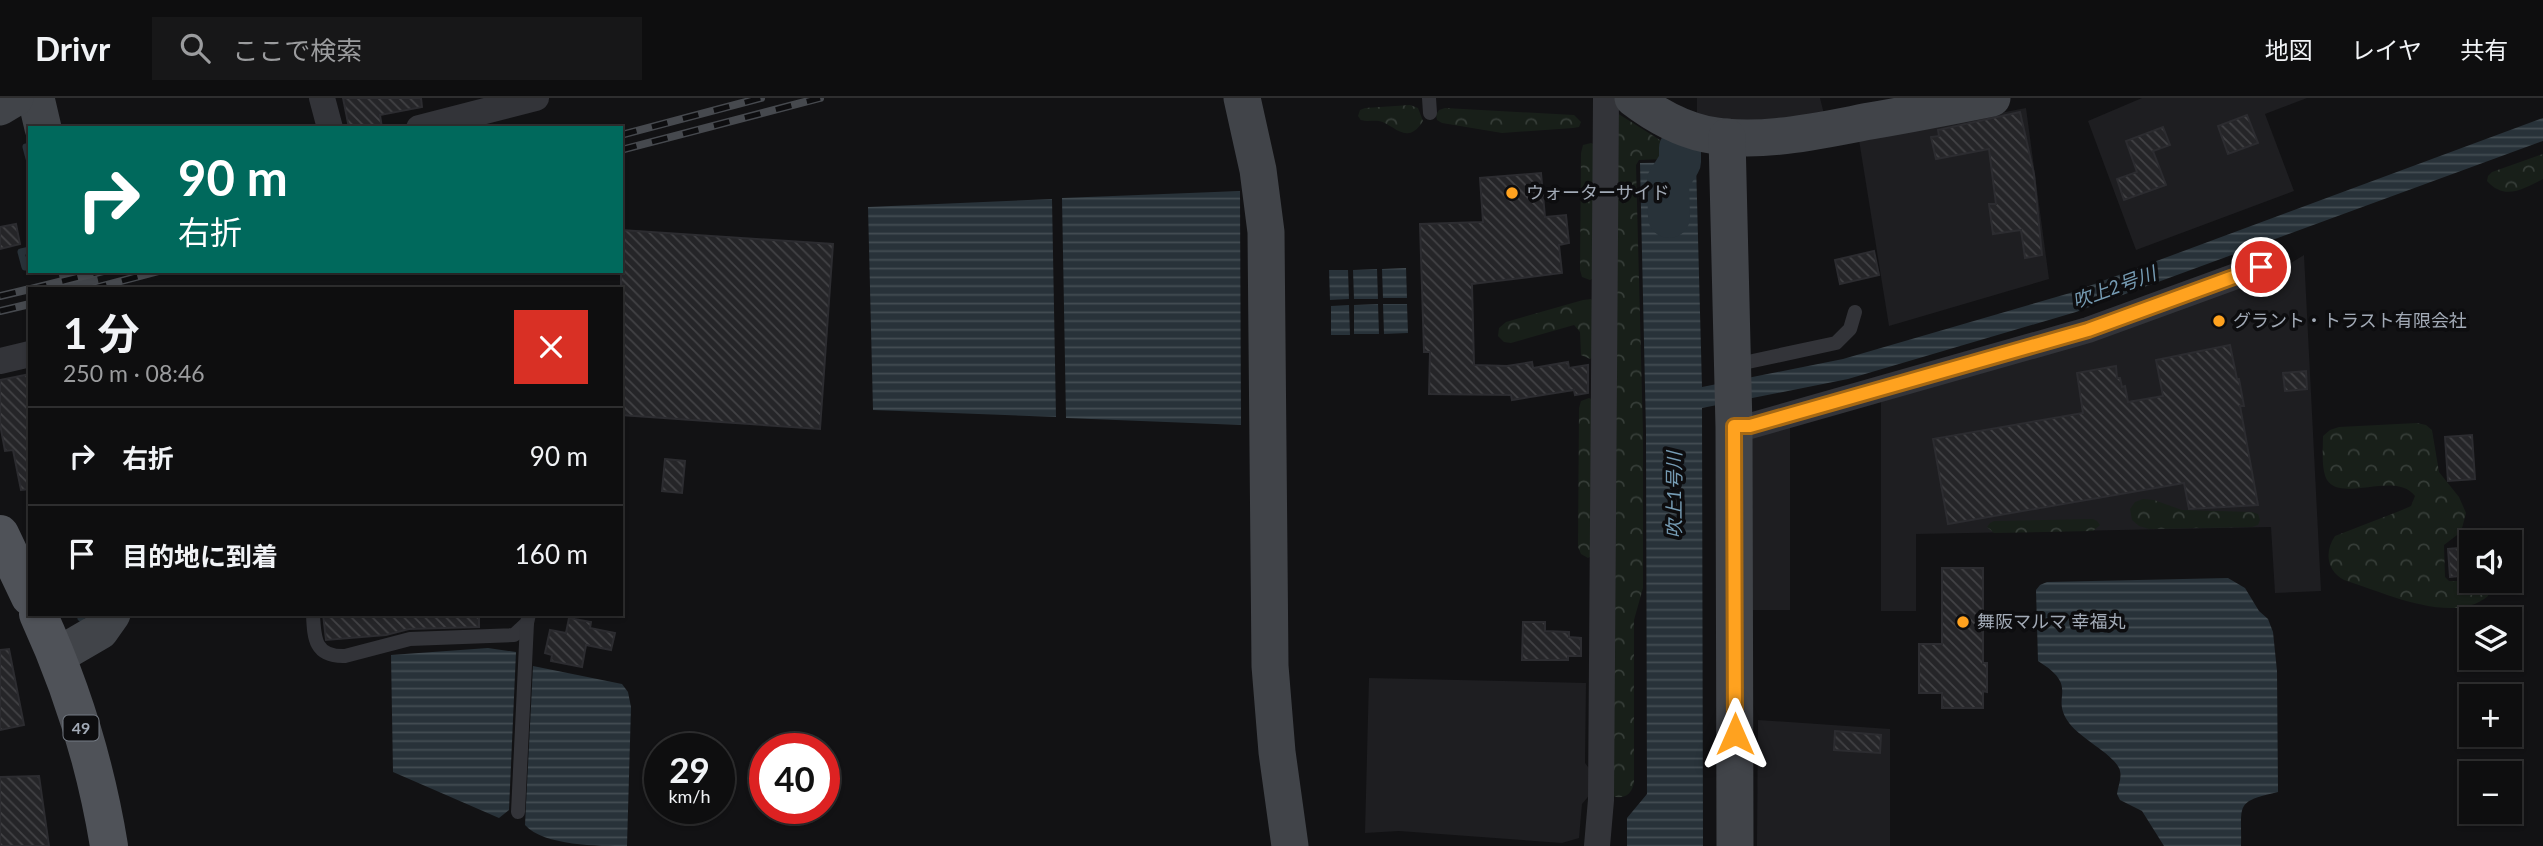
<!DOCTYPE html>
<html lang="ja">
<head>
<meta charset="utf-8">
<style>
  :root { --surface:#0e0e0f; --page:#171718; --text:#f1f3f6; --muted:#9b9c9e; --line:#2e2e2f }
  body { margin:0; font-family:Lato,"Noto Sans JP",sans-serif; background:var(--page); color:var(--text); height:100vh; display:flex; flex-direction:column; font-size:26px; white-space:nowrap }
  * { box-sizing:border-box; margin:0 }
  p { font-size:23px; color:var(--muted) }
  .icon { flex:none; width:38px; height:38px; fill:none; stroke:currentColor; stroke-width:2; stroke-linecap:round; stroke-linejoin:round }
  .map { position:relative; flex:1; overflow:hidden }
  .side { position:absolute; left:28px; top:189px; width:595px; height:329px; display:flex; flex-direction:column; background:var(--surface); border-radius:0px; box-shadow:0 2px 5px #0004,0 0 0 2px var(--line) }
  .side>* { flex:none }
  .banner { position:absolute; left:28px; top:28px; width:595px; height:147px; border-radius:0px; box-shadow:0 2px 5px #0004,0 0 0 2px var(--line); background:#00695c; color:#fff; overflow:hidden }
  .controls { position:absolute; left:2459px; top:432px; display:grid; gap:14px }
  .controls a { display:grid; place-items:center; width:63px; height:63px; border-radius:0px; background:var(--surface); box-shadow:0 2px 5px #0004,0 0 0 2px var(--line); font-size:35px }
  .speed { position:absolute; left:644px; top:635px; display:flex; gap:14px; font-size:35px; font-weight:700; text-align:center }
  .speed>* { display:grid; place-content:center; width:91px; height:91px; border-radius:50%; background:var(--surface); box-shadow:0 2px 5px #0004,0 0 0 2px var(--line); line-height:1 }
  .speed small { font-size:18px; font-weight:400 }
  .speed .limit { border:10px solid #d22; background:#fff; color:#111 }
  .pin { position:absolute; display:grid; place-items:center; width:60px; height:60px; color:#fff; margin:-30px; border:4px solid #fff; border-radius:50%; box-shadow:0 2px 7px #0007 }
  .me { position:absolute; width:77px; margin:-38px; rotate:0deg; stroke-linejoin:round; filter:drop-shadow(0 0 5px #0008) }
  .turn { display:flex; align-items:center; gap:24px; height:147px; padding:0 35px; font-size:32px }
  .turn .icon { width:91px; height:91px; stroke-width:2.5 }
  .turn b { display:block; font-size:49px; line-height:60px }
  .round { display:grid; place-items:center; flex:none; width:74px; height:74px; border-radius:0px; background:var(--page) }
  .head { display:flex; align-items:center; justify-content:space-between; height:119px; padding:0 35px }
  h1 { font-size:42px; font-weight:700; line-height:52px }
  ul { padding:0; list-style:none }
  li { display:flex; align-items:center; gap:21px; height:98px; padding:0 35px; border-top:2px solid var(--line) }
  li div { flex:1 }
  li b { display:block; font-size:26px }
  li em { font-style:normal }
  header { display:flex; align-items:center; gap:42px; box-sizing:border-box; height:98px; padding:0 35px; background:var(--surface); border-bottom:2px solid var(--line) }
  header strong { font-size:33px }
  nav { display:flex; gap:38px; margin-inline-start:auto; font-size:24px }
  .search { width:490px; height:63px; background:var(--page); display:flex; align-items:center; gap:18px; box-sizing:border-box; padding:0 24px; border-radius:0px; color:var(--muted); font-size:26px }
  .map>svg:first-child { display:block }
</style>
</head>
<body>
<header>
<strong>Drivr</strong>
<div class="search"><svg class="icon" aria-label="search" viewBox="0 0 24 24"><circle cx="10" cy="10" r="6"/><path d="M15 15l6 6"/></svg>ここで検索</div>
<nav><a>地図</a><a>レイヤ</a><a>共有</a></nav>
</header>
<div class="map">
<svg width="2543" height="748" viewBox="0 0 2543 748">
  <defs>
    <pattern id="forest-crowns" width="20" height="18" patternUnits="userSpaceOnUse" patternTransform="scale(1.75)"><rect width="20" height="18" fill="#181f19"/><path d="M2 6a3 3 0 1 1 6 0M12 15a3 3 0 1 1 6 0" fill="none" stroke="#363d38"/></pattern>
    <pattern id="water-rules" width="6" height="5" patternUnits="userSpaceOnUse" patternTransform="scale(1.75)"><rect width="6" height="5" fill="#283239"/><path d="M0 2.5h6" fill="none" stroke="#444d53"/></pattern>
    <pattern id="building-back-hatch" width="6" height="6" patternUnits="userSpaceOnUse" patternTransform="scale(1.75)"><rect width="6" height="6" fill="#252528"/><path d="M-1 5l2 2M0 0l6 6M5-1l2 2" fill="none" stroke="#424245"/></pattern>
  </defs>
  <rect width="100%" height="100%" fill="#121214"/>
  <!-- built -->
  <g fill="#1e1e21">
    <path d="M1697 0H1820L1824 16 1789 21 1728 23 1697 17Z"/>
    <path d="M2142 0H2307L2265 16 2294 93 2136 152 2088 23Z"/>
    <path d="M2026 10 2049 181 1889 228 1859 42Z"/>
    <path d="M2304 157 2321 493 2275 495 2271 429 1916 436V513H1881V303L2266 180Z"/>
    <path d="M1790 329V512H1751V340Z"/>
    <path d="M1369 580 1586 585 1585 665 1592 674V694L1582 706 1579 740 1562 745 1399 733 1365 735Z"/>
    <path d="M1758 622 1890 631V748H1757Z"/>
  </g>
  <!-- forest -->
  <g fill="url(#forest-crowns)">
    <path d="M1410 7 1418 10 1423 23C1407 49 1394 26 1379 23 1373 22 1367 24 1361 22L1358 18 1360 12 1365 10Z"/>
    <path d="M1445 10 1574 17 1581 24 1579 29 1573 30 1502 35 1442 25 1437 22 1436 17 1439 12Z"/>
    <path d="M1617 15 1660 42 1671 56 1663 61 1639 62 1636 67 1643 334V490L1634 522V685C1631 696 1627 700 1615 699L1609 694Z"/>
    <path d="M1591 45 1598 48 1596 179 1590 182 1582 179 1580 172 1581 55 1583 47Z"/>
    <path d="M2543 56V81C2523 91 2505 103 2487 83L2488 78 2492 74Z"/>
    <path d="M1591 201 1597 206 1596 258 1590 261 1581 257 1580 234 1574 227 1511 245 1504 244 1498 238 1499 230 1506 224 1583 202Z"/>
    <path d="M1589 300 1596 303 1595 456 1588 460 1581 456 1578 449 1579 310 1581 303Z"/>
    <path d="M2417 325 2426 327 2432 332 2439 374 2459 399 2466 415 2461 434 2444 447 2445 479 2449 483H2486L2490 486 2488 498C2453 528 2383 494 2344 482 2327 473 2324 454 2335 438L2402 412 2411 408 2415 398C2396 372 2342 405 2327 382 2321 371 2323 351 2323 338L2330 332 2339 329Z"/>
    <path d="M2143 401 2154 402 2182 412 2252 414 2258 416 2260 422 2258 427 2252 429 2149 431 2139 428 2132 422 2130 411 2135 404Z"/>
    <path d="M2093 421 2097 423 2100 427 2093 433 1994 435 1987 429 1990 425 1994 423Z"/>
  </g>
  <!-- water -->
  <g fill="url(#water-rules)">
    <path d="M2543 20V43L2076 214 1848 281 1702 310 1703 748H1627V720L1647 696 1646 334 1640 65 1696 64 1702 289 1843 261 2070 195Z"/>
    <path d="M1240 93 1241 327 1066 320 1062 100Z"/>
    <path d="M1052 101 1056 319 873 312 868 109Z"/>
    <path d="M1406 170 1407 200H1383L1382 171Z"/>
    <path d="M1377 171 1378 201H1354L1353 172Z"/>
    <path d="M1329 172H1348L1349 201 1330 202Z"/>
    <path d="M1378 206 1379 236H1354V207Z"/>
    <path d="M1383 206H1407L1408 235 1384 236Z"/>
    <path d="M1349 207 1350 237H1331V208Z"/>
    <path d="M2228 480 2245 490 2259 513 2268 521 2273 534 2277 573 2278 694C2234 704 2242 706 2241 748H2164L2142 713 2120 702 2117 696C2118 687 2123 679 2119 670 2111 654 2078 640 2067 622 2051 597 2080 589 2038 563L2036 492 2040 487 2047 484Z"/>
    <path d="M488 550 516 554 509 712 499 720 393 674 391 557Z"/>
    <path d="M533 568 622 586 628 594 631 609 627 748C598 748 544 748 525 727Z"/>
  </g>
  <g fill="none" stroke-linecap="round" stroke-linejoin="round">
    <!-- stream -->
    <g stroke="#283239" stroke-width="7">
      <path d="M26 49 30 64"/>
      <path d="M25 169 21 154 30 152"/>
      <path d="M81 520 83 516"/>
    </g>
    <!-- river -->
    <path stroke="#283239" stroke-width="42" d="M1669 119 1668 83 1680 64V50"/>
  </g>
  <!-- building -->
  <g fill="url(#building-back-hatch)" stroke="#2c2c30" stroke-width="2">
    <path d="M343 0H421L422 9 380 17 382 30H349Z"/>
    <path d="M2020 14 2034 76 2042 157 2025 160 2021 132 1993 136 1989 106H1996L1989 51 1936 61 1931 39 1939 38 1938 32Z"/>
    <path d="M2247 17 2258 45 2228 56 2218 28Z"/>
    <path d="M2163 29 2170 47 2153 53 2166 87 2124 102 2117 81 2137 74 2126 43Z"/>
    <path d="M1541 75 1545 119 1566 117 1569 145 1559 147 1562 175 1472 186 1474 267 1507 268 1532 264 1533 270 1568 264 1569 270 1588 267V295L1575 297 1574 292 1512 302 1511 297 1429 296 1430 254H1424L1420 126 1483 124 1480 80Z"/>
    <path d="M16 126 20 146 0 151V129Z"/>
    <path d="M621 132 833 146 820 331 621 317Z"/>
    <path d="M1874 153 1879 177 1840 186 1835 162Z"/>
    <path d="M2230 247 2237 281H2239L2244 308H2240L2258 407 2189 411 2184 385 1948 426 1933 341 2083 315 2077 275 2116 268 2117 280H2120L2122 289 2125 288 2128 304 2163 298 2156 262Z"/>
    <path d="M2306 273 2307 291 2285 293 2283 275Z"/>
    <path d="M30 276V391L21 392 13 352 5 353 0 326V282Z"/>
    <path d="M2472 337 2475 381 2448 383 2445 339Z"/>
    <path d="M665 361 685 363 682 395 662 393Z"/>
    <path d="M2471 449V477L2450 479 2448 451Z"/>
    <path d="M1942 470H1983V565H1987V594L1983 593V610H1942V595H1919V546H1942Z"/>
    <path d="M323 516H479V529L409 531 386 537 326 542Z"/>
    <path d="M569 520 591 524 590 530 615 535 611 552 586 547 582 569 551 563 552 557 545 555 550 532 566 535Z"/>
    <path d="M1523 524H1545V533L1569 534V539L1581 540V558H1568V562H1522Z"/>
    <path d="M9 551 24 627 0 632V552Z"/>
    <path d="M1835 633 1881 637 1880 655 1834 652Z"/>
    <path d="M39 678 49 748H0V679Z"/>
  </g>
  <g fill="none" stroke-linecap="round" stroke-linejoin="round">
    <!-- lane -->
    <g stroke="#333439" stroke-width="14">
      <path d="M1429 0 1430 15"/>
      <path d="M1734 267 1836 245 1850 231 1855 214"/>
      <path d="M313 516C314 541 315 559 345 558L410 541 514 537 527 525 529 516"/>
      <path d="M518 714 527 525"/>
    </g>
    <!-- street -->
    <g stroke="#333439" stroke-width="26">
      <path d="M322 0 330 30"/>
      <path d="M419 30 536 0"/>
      <path d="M0 263 30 256"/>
      <path d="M1734 329 1750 328 2088 232 2261 169"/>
      <path d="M1597 748 1601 702 1606 0"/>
    </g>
    <!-- secondary -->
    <g stroke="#414449" stroke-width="37">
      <path d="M36 0 43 30"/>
      <path d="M1242 0 1258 72 1266 134 1270 568 1277 654 1290 748"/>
      <path d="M1633 0C1654 16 1678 30 1705 36 1758 47 1817 33 1870 23 1911 16 1952 8 1992 0"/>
      <path d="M0 9 15 0"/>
      <path d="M1727 39 1734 329 1735 748"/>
      <path d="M77 173 81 191"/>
      <path d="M57 558 100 533 112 516"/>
    </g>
    <!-- primary -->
    <g stroke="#4f5258" stroke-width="38">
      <path d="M0 436 30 499"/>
      <path d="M38 516C72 590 96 668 109 748"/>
    </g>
    <defs>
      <g id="rail">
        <path d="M621 37 761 0"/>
        <path d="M621 52 820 0"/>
        <path d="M31 191 103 173"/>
        <path d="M91 191 159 173"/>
        <path d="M0 198 30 191"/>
        <path d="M0 213 30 206"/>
      </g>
    </defs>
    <!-- rail casing -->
    <use href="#rail" stroke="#46494e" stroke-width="8"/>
    <!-- rail -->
    <use href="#rail" stroke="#0d0d0f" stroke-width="5" stroke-dasharray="16" stroke-linecap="butt"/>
  </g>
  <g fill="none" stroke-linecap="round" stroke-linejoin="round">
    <defs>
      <path id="route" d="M1735 636 1734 328H1750L2088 232 2261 169"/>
    </defs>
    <!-- route casing -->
    <use href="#route" stroke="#a66914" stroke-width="18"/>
    <!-- route -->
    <use href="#route" stroke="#ffa21f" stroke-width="12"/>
  </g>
  <!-- markers -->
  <g fill="#ffa21f" stroke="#0d0d0f" stroke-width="2.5">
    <circle cx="1512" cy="95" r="7"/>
    <circle cx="2219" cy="223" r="7"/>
    <circle cx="1963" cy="524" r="7"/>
  </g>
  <g text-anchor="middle" stroke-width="7" stroke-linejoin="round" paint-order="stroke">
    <!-- shield labels -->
    <rect fill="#0d0d0f" stroke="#757b84" stroke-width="2" x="63.5" y="617.5" width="35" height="25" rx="5"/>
    <g font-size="16" font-weight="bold" fill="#a2aab6">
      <text x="81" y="636">49</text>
    </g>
    <!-- poi labels -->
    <g font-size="18" fill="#a2aab6" stroke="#0d0d0f" text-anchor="start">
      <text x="1526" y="101">ウォーターサイド</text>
      <text x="2233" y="229">グラント・トラスト有限会社</text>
      <text x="1977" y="530">舞阪マルマ 幸福丸</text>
    </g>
    <!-- water labels -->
    <g font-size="19" font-style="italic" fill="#769cb4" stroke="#0d0d0f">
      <text transform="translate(2114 189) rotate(-20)" y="7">吹上2号川</text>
      <text transform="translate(1674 397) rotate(-90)" y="7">吹上1号川</text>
    </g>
  </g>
</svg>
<div class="controls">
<a><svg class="icon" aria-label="sound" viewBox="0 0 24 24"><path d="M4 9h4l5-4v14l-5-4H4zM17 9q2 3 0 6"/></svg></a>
<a><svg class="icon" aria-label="layers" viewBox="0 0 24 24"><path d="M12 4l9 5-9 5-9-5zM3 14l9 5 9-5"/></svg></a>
<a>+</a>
<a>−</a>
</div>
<div class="speed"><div>29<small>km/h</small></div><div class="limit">40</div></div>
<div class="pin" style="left:2261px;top:169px;background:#d93025"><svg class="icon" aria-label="arrive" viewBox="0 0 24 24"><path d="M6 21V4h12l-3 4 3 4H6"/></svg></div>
<svg class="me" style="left:1735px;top:636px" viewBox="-20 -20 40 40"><path d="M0-17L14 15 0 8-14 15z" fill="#ffa21f" stroke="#fff" stroke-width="4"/></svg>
<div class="banner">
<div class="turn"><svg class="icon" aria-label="right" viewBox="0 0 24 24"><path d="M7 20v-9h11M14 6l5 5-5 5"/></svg><div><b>90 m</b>右折</div></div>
</div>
<section class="side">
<div class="head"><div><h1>1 分</h1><p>250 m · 08:46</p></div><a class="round" style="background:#d93025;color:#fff"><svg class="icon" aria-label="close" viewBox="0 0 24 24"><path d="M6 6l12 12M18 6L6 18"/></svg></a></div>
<ul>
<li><svg class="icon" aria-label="right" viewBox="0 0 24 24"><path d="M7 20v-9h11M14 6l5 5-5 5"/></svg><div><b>右折</b></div><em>90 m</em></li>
<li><svg class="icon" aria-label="arrive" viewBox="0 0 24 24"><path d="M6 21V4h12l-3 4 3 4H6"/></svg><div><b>目的地に到着</b></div><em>160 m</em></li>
</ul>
</section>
</div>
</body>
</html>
